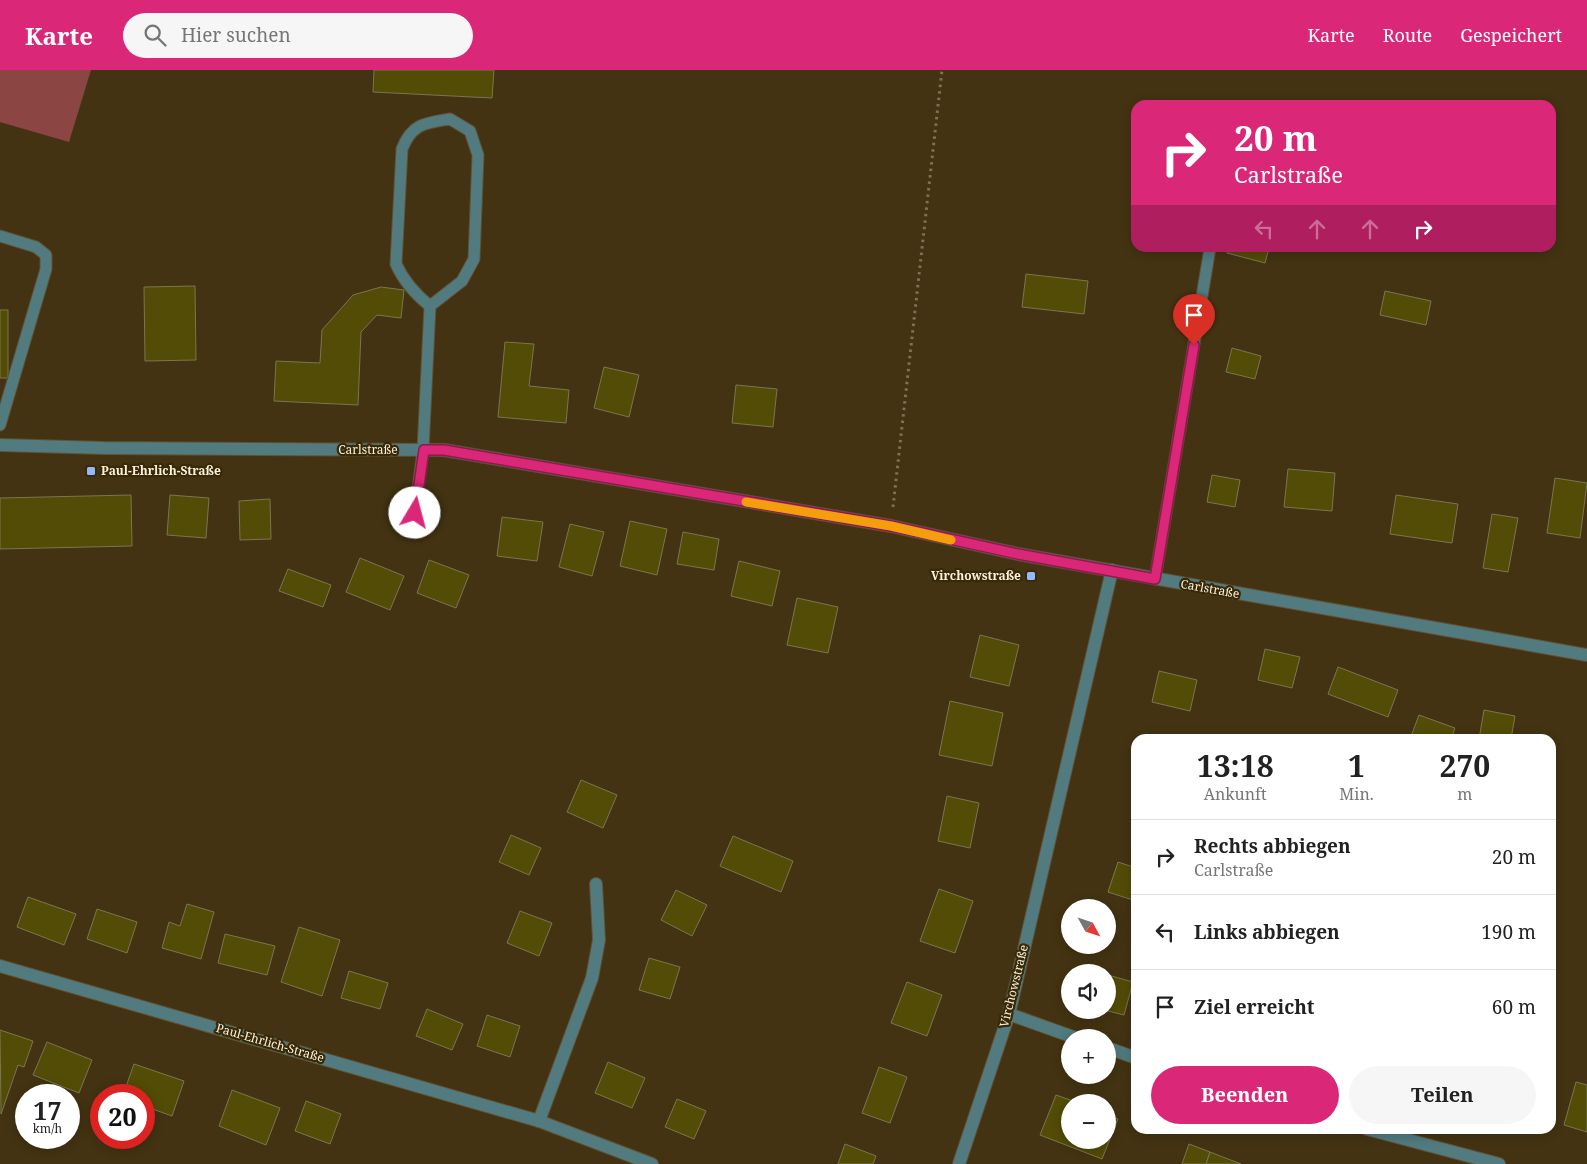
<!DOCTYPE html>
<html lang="de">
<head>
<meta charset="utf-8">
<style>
  :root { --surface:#fff; --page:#f6f6f6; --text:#222; --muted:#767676; --line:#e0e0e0; --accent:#db2777 }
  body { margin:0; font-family:"Noto Serif",serif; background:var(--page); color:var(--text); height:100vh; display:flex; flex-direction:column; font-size:19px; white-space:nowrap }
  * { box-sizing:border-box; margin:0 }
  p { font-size:16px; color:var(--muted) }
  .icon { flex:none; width:28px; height:28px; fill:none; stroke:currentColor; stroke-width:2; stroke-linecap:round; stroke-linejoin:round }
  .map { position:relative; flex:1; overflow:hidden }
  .drawer { position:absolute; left:1131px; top:664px; width:425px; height:400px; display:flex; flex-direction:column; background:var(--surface); border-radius:15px; box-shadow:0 2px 12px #0003 }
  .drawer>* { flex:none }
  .banner { position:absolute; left:1131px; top:30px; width:425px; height:152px; border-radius:15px; box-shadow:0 2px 12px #0003; background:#db2777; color:#fff; overflow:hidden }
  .needle { width:32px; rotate:130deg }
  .buttons { position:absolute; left:1061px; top:829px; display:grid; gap:10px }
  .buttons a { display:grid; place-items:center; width:55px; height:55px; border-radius:50%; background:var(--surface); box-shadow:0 2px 12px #0003; font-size:25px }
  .speed { position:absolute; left:15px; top:1014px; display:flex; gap:10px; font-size:25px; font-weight:700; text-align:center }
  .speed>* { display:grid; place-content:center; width:65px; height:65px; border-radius:50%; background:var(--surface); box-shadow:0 2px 12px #0003; line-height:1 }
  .speed small { font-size:12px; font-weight:400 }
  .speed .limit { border:8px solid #d22; background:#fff; color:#111 }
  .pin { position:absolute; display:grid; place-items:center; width:42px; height:42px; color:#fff; margin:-51px -21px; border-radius:50% 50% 50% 0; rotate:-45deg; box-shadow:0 0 5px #0007 }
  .pin .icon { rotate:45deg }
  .me { position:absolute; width:55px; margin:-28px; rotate:8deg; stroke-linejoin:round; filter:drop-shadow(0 0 4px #0008) }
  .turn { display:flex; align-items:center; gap:18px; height:105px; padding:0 20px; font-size:22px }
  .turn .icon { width:65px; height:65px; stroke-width:2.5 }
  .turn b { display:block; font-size:35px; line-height:42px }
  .lanes { display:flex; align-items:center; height:48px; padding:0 20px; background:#0003; justify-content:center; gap:25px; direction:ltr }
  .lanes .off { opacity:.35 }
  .eta { display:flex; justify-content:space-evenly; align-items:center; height:85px; text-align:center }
  .eta b { font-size:30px; font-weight:700; line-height:35px }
  .action { display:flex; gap:10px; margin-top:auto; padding:10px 20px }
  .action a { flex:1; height:58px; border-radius:30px; background:var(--accent); color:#fff; font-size:20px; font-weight:700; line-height:58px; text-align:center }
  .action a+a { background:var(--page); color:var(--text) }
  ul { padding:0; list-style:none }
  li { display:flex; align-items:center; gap:15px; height:75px; padding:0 20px; border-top:1px solid var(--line) }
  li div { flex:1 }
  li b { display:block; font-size:19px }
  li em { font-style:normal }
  header { display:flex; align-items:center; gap:30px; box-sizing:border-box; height:70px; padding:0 25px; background:var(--accent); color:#fff }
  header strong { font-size:24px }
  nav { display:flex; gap:28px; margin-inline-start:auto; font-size:18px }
  .search { width:350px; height:45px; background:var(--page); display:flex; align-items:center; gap:12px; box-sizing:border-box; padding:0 18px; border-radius:28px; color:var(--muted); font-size:19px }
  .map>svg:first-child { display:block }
</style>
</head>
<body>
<header>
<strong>Karte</strong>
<div class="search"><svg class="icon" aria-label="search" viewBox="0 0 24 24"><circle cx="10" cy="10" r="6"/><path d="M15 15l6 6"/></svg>Hier suchen</div>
<nav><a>Karte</a><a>Route</a><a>Gespeichert</a></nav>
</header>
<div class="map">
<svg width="1587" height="1094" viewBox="0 0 1587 1094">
  <rect width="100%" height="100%" fill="#433312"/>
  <!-- green -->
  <path fill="#8b4644" d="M0 0H91L69 72 0 52Z"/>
  <!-- building -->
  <g fill="#524c07" stroke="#7a7651">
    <path d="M374 0H494L492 28 373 22Z"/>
    <path d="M1228 178H1269L1265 193 1227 183Z"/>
    <path d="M1026 204 1088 211 1084 244 1022 237Z"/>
    <path d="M195 216 196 290 145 291 144 217Z"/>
    <path d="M381 217 404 220 401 248 377 245 361 262 358 335 274 331 276 291 320 293 322 260 353 225Z"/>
    <path d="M1385 221 1431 231 1426 255 1380 245Z"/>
    <rect x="0" y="240" width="8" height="68"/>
    <path d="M505 272 534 274 529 316 569 320 566 353 498 347Z"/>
    <path d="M1232 278 1261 286 1255 309 1226 302Z"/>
    <path d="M604 297 639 305 629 347 594 338Z"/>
    <path d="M736 315 777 319 773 357 732 353Z"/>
    <path d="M1288 399 1335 403 1332 441 1284 437Z"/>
    <path d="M1212 405 1240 410 1235 437 1207 432Z"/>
    <path d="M1555 408 1587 413 1580 468 1547 463Z"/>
    <path d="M131 425 132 476 0 479V428Z"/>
    <path d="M170 425 209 428 206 468 167 465Z"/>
    <path d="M1396 425 1458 434 1452 473 1390 464Z"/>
    <path d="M270 429 271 469 240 470 239 431Z"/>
    <path d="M1492 444 1518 448 1508 502 1483 498Z"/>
    <path d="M502 447 543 452 537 491 497 486Z"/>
    <path d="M630 451 667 459 657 505 620 496Z"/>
    <path d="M570 454 604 462 592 506 559 497Z"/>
    <path d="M683 462 719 469 714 500 677 494Z"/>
    <path d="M360 488 404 506 390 540 346 522Z"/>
    <path d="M429 490 469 505 456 538 417 523Z"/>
    <path d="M739 491 780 501 772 536 731 526Z"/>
    <path d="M288 499 331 515 323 537 279 521Z"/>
    <path d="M797 528 838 537 828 583 787 575Z"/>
    <path d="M980 565 1019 575 1009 616 970 607Z"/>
    <path d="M1265 579 1300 587 1292 618 1258 610Z"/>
    <path d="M1338 597 1398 620 1388 647 1328 624Z"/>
    <path d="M1159 601 1197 610 1190 641 1152 632Z"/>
    <path d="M950 631 1003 643 992 696 939 685Z"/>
    <path d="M1484 640 1515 646 1511 669H1479Z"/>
    <path d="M1419 645 1455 658 1451 669H1410Z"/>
    <path d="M581 710 617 725 603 758 567 742Z"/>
    <path d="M947 726 979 733 970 778 938 771Z"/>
    <path d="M511 765 541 778 529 805 499 792Z"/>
    <path d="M733 766 793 791 781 822 720 796Z"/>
    <path d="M1118 792 1136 798V831L1108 822Z"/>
    <path d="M939 819 973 831 955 883 920 871Z"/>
    <path d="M676 820 707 835 692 866 661 850Z"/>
    <path d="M28 827 76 844 64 875 17 857Z"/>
    <path d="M187 834 214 842 201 889 162 878 169 852 180 856Z"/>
    <path d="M97 839 137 852 127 883 87 869Z"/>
    <path d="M520 841 552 853 539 886 507 873Z"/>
    <path d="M299 857 340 870 322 926 281 912Z"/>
    <path d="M225 864 275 876 267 905 218 893Z"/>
    <path d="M649 888 680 897 670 929 639 920Z"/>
    <path d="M349 901 388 913 380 939 341 928Z"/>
    <path d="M1108 905 1133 912 1124 945 1104 940H1108Z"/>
    <path d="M907 912 942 925 927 966 891 953Z"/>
    <path d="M427 939 463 954 452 980 416 966Z"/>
    <path d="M487 945 520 956 510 987 477 976Z"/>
    <path d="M0 960 33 971 24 997 18 995 1 1044Z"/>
    <path d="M47 972 92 990 79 1023 33 1005Z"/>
    <path d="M608 992 645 1008 632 1038 595 1023Z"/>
    <path d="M134 994 184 1011 172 1046 144 1036V1025H123Z"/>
    <path d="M879 997 907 1007 890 1053 862 1043Z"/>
    <path d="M1576 1012 1587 1015V1062L1564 1055Z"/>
    <path d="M232 1020 280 1038 266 1075 219 1056Z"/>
    <path d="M1056 1025 1076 1032H1070V1070H1108V1045L1118 1049 1102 1089 1040 1065Z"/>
    <path d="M677 1029 706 1041 694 1069 665 1057Z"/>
    <path d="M306 1031 341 1044 330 1074 295 1061Z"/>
    <path d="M845 1074 876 1086 873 1094H838Z"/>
    <path d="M1189 1074 1210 1082 1206 1094H1182Z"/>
    <path d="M1210 1082 1241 1094H1206Z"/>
  </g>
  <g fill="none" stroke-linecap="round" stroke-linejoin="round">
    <defs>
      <g id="service">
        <path d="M0 166 36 177 46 185V199L0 355"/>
        <path d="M415 443 423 380 430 236 462 211 474 189 478 85 470 61 450 49C426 53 412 53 402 79L396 194C404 212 415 224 430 236"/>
        <path d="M1155 509 1210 178"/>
      </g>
      <g id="minor">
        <path d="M0 375 104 378 444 380 891 456 1018 484 1587 585"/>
        <path d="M0 896 539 1051 652 1094"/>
        <path d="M1009 944 1076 968"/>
        <path d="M1108 978 1136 988"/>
        <path d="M539 1051 592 908 599 870 596 814"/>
        <path d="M1367 1059 1499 1094"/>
        <path d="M959 1094 1009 944 1112 500"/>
      </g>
    </defs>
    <!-- service casing -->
    <use href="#service" stroke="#605132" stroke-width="13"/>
    <!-- minor casing -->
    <use href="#minor" stroke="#605132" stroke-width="14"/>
    <!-- path -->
    <path stroke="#7f7155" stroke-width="3" stroke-dasharray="2.5 4" stroke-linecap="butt" d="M893 437 942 0"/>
    <!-- service -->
    <use href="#service" stroke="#517b7f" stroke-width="11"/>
    <!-- minor -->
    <use href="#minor" stroke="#517b7f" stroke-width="12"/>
  </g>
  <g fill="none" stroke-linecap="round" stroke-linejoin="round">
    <defs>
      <path id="route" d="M415 443 424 380H444L891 456 1018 484 1155 509 1194 275"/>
    </defs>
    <!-- route casing -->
    <use href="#route" stroke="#8e194d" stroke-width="12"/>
    <!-- route -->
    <use href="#route" stroke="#db2777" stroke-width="9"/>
    <!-- slow -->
    <path stroke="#f59e0b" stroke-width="9" d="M746 432 891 456 951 470"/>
  </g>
  <!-- markers -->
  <g fill="#94b7fd" stroke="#382907" stroke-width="2">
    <rect x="86" y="396" width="10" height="10" rx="2.5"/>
    <rect x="1026" y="501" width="10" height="10" rx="2.5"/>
  </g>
  <g text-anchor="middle" stroke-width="4.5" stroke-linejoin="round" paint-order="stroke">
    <!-- street labels -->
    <g font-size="12" fill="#faf0dd" stroke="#382907">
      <text x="368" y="384">Carlstraße</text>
      <text transform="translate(1210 519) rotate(10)" y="4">Carlstraße</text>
      <text transform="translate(1014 916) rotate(-76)" y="4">Virchowstraße</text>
      <text transform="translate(270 973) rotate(16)" y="4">Paul-Ehrlich-Straße</text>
    </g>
    <!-- poi labels -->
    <g font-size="12" font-weight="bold" fill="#faf0dd" stroke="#382907" text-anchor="start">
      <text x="101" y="405">Paul-Ehrlich-Straße</text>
      <text x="1021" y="510" text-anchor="end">Virchowstraße</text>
    </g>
  </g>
</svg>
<div class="buttons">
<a><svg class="needle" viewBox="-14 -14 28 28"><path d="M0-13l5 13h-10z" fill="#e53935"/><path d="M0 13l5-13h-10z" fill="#767676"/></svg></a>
<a><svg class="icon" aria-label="sound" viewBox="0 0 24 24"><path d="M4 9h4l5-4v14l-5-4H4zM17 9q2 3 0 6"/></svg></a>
<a>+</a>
<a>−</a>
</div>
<div class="speed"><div>17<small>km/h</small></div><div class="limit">20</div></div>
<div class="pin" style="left:1194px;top:275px;background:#d93025"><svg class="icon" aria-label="arrive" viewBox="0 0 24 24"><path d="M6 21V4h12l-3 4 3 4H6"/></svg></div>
<svg class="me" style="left:415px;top:443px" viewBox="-20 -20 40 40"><circle r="19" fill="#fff"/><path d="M0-13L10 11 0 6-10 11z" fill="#db2777"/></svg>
<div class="banner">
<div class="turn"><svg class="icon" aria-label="right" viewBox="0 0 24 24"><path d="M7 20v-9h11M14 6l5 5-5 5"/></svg><div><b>20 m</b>Carlstraße</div></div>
<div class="lanes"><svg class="icon off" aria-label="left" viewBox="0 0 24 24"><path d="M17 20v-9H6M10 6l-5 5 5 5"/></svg><svg class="icon off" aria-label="ahead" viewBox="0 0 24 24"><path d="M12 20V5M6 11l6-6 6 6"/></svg><svg class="icon off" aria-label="ahead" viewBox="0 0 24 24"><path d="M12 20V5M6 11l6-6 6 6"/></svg><svg class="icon" aria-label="right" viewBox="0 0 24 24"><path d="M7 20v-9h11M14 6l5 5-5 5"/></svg></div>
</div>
<section class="drawer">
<div class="eta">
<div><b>13:18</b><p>Ankunft</p></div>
<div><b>1</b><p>Min.</p></div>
<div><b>270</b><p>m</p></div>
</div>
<ul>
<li><svg class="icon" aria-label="right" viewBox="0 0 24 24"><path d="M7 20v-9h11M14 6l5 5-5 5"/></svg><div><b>Rechts abbiegen</b><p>Carlstraße</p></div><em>20 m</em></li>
<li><svg class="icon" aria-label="left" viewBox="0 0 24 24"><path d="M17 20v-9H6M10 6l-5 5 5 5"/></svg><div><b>Links abbiegen</b></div><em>190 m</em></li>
<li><svg class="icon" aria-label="arrive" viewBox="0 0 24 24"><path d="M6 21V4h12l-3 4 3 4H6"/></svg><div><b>Ziel erreicht</b></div><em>60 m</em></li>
</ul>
<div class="action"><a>Beenden</a><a>Teilen</a></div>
</section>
</div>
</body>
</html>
